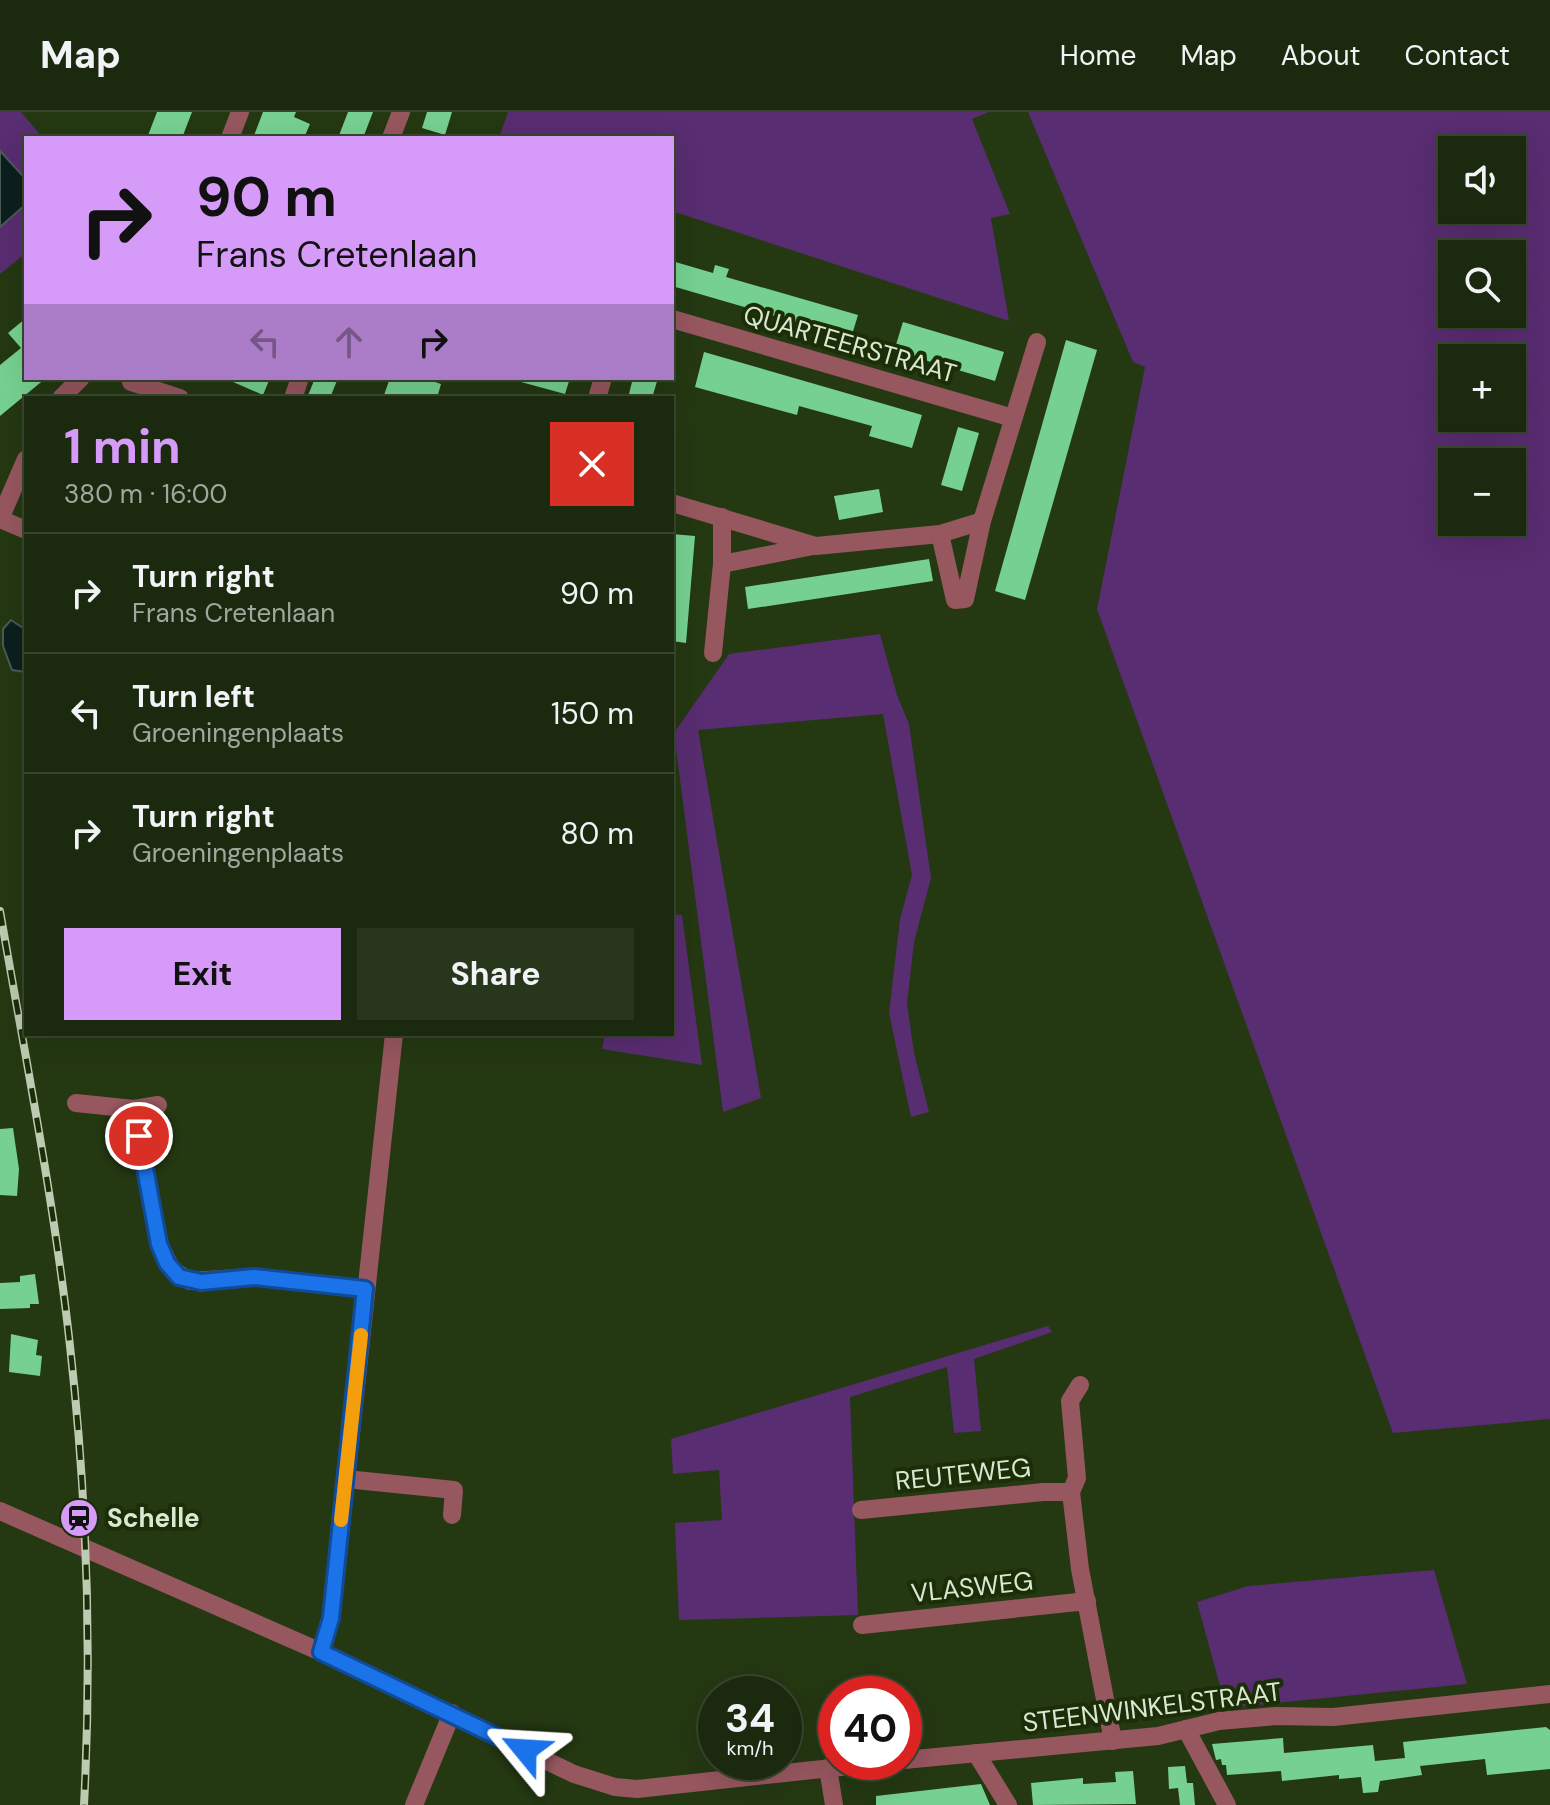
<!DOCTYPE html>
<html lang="en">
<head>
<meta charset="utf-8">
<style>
  :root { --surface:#1b2a0e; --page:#28361c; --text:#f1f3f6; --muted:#a0a79e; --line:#39462e; --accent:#d69bf9 }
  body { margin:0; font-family:"DM Sans",sans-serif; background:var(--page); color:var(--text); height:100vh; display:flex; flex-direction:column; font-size:30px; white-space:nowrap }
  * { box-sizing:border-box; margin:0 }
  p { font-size:26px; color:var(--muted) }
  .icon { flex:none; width:44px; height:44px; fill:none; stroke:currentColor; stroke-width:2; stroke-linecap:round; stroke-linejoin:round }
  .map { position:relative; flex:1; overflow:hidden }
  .sheet { position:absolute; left:24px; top:284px; width:650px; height:640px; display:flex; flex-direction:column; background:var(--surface); border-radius:0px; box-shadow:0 8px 32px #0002,0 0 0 2px var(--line) }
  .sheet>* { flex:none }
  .guide { position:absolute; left:24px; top:24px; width:650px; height:244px; border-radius:0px; box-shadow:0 8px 32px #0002,0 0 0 2px var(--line); background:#d69bf9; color:#111; overflow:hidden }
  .fabs { position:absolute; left:1438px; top:24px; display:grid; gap:16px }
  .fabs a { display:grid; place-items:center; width:88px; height:88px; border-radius:0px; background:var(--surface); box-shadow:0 8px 32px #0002,0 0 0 2px var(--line); font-size:40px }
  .speed { position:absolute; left:698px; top:1564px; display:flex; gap:16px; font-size:40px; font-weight:700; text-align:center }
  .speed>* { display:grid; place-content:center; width:104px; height:104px; border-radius:50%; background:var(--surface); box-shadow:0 8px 32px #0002,0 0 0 2px var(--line); line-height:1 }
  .speed small { font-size:20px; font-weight:400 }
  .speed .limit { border:12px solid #d22; background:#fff; color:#111 }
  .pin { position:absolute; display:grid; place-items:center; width:68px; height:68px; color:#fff; margin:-34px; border:4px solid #fff; border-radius:50%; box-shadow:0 2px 8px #0007 }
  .me { position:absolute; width:88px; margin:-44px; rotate:297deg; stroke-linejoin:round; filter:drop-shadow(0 0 6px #0008) }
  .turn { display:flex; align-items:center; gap:28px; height:168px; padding:0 40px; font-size:36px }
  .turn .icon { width:104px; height:104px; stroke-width:2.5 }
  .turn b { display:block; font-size:56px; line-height:68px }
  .lanes { display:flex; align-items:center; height:76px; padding:0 40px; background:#0003; justify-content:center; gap:40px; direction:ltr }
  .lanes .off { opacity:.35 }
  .round { display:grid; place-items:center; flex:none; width:84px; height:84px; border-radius:0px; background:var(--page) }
  .summary { display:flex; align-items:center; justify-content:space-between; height:136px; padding:0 40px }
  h1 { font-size:48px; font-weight:700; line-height:60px; color:var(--accent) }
  .button { display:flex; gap:16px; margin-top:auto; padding:16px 40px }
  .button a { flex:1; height:92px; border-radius:0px; background:var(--accent); color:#111; font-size:32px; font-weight:700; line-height:92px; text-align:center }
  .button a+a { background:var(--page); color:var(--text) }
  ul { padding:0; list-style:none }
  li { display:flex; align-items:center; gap:24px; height:120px; padding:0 40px; border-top:2px solid var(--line) }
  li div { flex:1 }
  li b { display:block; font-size:30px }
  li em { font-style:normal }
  header { display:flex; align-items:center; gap:48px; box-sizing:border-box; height:112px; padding:0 40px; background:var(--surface); border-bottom:2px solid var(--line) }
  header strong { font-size:38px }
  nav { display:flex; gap:44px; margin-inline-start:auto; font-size:28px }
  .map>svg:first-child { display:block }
</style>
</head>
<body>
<header>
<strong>Map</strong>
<nav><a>Home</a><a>Map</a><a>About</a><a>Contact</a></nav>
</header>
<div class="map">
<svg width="1550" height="1693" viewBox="0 0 1550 1693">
  <rect width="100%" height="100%" fill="#243812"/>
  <!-- green -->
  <g fill="#592d71" fill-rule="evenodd">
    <path d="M0 0H21L43 26H26V72L0 39Z"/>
    <path d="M508 0H989L972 7 1010 102 991 106 1009 209 672 99V26H499Z"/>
    <path d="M1028 0H1550V1307L1393 1321 1097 497 1145 255 1133 250ZM1452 38H1512V98H1452ZM1452 142H1512V202H1452ZM1452 246H1512V306H1452ZM1512 350V410H1452V350Z"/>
    <path d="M26 92V141L0 162V115Z"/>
    <path d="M880 522 897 583 909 612 931 766 914 830 907 891 914 941 929 1000 911 1005 889 901 900 807 912 763 883 602 698 618 761 986 723 1000 674 621 729 542Z"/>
    <path d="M672 802 682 803 702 953 602 937 605 922H672Z"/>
    <path d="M1048 1214 1052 1220 974 1247 981 1319 954 1321 947 1255 850 1285 858 1503 679 1508 675 1411 722 1408 719 1358 673 1362 671 1327Z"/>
    <path d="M1434 1458 1467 1572 1226 1596 1197 1490 1248 1474Z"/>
  </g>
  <!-- water -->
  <g fill="#0c1f1f" stroke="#4a5b54" stroke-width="2">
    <path d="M0 39 23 64 26 92 0 115Z"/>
    <path d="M11 508 26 518V560L12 558 3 534V517Z"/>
  </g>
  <!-- building -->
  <g fill="#76d191">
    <path d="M157 0H192L182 26H147Z"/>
    <path d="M263 0H296L294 5 310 12 304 26H253Z"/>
    <path d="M348 0H373L363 26H338Z"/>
    <path d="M427 0H452L445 23 422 16Z"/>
    <path d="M672 149 713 161 715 153 729 157 726 165 858 203 851 226 672 174Z"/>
    <path d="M26 206V266H46L0 304V253L21 236 8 221Z"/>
    <path d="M903 210 1004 240 995 269 894 239Z"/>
    <path d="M1066 228 1097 238 1025 488 995 479Z"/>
    <path d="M704 240 922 303 912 336 869 324 872 314 799 294 797 303 695 275Z"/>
    <path d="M224 266H270L263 283Z"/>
    <path d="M315 266H338L330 286H307Z"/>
    <path d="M390 266H423L441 272 437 286H383Z"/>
    <path d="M521 266H570L565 282 521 270Z"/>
    <path d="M633 266H658L652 286H628Z"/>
    <path d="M958 315 979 321 962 379 941 373Z"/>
    <path d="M879 377 883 400 839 408 834 384Z"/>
    <path d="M672 422 695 424 686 531 672 529Z"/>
    <path d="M929 447 933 469 748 497 745 475Z"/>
    <path d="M13 1016 19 1057 17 1084 0 1083V1017Z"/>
    <path d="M35 1162 39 1192H30V1196L0 1197V1171L20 1170V1164Z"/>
    <path d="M11 1222 38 1228 36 1243 42 1244 40 1264 9 1260Z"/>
    <path d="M1546 1615 1550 1618V1657L1487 1663 1485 1647 1420 1654 1422 1663 1380 1669 1378 1680 1363 1681 1361 1665 1339 1667V1663L1282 1669 1281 1659 1227 1663 1226 1653H1222L1221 1647 1216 1648 1212 1632 1283 1626 1284 1641 1373 1633 1375 1649 1405 1646 1403 1630Z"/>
    <path d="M1185 1654 1187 1671H1193L1195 1693H1180L1178 1676 1169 1677 1168 1655Z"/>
    <path d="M1133 1659 1136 1692 1033 1693 1031 1671 1083 1666V1672L1116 1670 1115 1660Z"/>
    <path d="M981 1672 990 1693H876V1684Z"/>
  </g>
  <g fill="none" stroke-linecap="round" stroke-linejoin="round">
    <!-- minor -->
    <g stroke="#97575f" stroke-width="18">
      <path d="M230 26 240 0"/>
      <path d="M391 26 401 0"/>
      <path d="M672 207 1013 306"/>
      <path d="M131 270 180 286"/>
      <path d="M61 286 81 266"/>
      <path d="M293 286 300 266"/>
      <path d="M597 286 603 266"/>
      <path d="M672 391 816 434 940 422"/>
      <path d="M0 407 26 347"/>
      <path d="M0 407 26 418"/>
      <path d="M982 409 940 422 955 488 965 487 982 409 1037 230"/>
      <path d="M722 452 813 434"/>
      <path d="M713 541 722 452V405"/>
      <path d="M76 991 134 997 159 1132 172 1158 190 1169 254 1165 365 1177"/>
      <path d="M134 997 158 993"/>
      <path d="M1080 1273 1070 1289 1077 1366 1071 1380 1080 1457 1113 1629"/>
      <path d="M346 1367 454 1378 452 1403"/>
      <path d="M861 1398 1043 1380H1071"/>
      <path d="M0 1399 321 1540 574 1662 615 1675 637 1677 887 1650"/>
      <path d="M862 1513 1087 1489"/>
      <path d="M321 1540 331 1506 394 922"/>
      <path d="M1186 1617 1227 1693"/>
      <path d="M976 1641 1008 1693"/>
      <path d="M904 1648 1158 1624 1219 1609 1276 1604 1333 1605 1550 1582"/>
      <path d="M828 1656 834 1693"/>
      <path d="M414 1693 452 1601"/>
    </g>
    <defs>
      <path id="rail" d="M0 799C25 944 54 1088 70 1234 87 1386 92 1541 84 1693"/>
    </defs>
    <!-- rail casing -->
    <use href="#rail" stroke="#bccbb1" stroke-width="8"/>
    <!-- rail -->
    <use href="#rail" stroke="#1b2e07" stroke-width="5" stroke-dasharray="15" stroke-linecap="butt"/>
  </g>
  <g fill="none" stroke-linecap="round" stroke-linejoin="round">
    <defs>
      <path id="route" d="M139 1024 159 1132 167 1151 179 1165 201 1170 254 1165 365 1177 331 1506 321 1540 525 1638"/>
    </defs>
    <!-- route casing -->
    <use href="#route" stroke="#114b97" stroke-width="20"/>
    <!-- route -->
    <use href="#route" stroke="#1a73e8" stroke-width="14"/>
    <!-- slow -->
    <path stroke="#f59e0b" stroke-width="14" d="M341 1408 361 1223"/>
  </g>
  <!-- icons -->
  <defs>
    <symbol id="station-disc" viewBox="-11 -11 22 22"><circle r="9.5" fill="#d69bf9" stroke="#1b2e07"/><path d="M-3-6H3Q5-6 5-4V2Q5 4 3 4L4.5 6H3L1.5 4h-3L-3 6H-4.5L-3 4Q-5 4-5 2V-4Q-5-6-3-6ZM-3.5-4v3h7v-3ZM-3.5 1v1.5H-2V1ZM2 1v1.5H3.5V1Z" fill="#111"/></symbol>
  </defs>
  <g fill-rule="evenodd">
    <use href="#station-disc" x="57" y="1384" width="44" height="44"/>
  </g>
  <g text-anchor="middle" stroke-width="8" stroke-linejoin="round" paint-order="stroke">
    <!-- street labels -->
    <g font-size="26" fill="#dae8d1" stroke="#1b2e07">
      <text transform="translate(850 232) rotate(16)" y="9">QUARTEERSTRAAT</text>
      <text transform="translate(963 1362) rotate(-6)" y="9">REUTEWEG</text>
      <text transform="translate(972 1475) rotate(-6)" y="9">VLASWEG</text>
      <text transform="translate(1152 1595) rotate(-7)" y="9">STEENWINKELSTRAAT</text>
    </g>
    <!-- poi labels -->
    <g font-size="26" font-weight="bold" fill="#dae8d1" stroke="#1b2e07" text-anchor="start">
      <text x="107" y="1415">Schelle</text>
    </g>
  </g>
</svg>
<div class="fabs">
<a><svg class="icon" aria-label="sound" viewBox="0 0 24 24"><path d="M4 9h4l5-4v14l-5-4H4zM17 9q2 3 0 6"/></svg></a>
<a><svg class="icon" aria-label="search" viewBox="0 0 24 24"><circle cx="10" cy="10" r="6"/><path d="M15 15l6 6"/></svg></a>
<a>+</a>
<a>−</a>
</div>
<div class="speed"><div>34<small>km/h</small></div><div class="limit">40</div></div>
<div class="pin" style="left:139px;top:1024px;background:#d93025"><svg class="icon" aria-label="arrive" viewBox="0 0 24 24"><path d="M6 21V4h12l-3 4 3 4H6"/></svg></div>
<svg class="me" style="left:525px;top:1638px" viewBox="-20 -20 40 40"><path d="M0-17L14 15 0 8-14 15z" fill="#1a73e8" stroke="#fff" stroke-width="4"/></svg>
<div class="guide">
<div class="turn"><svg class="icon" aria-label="right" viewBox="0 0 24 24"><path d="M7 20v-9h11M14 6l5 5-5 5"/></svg><div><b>90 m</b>Frans Cretenlaan</div></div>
<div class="lanes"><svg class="icon off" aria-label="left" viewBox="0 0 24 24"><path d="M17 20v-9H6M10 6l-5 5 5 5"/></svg><svg class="icon off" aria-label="ahead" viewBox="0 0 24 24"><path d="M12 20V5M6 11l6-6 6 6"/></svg><svg class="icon" aria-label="right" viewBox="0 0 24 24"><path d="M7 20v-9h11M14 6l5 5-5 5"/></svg></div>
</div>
<section class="sheet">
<div class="summary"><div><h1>1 min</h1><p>380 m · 16:00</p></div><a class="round" style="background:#d93025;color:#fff"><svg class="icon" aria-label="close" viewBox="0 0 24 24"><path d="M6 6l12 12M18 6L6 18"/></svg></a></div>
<ul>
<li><svg class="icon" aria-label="right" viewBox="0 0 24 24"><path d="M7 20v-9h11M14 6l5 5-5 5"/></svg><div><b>Turn right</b><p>Frans Cretenlaan</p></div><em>90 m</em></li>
<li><svg class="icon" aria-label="left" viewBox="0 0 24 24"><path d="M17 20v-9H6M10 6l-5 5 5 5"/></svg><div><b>Turn left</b><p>Groeningenplaats</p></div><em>150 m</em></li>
<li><svg class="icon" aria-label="right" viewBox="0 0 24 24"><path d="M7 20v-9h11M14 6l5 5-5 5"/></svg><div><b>Turn right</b><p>Groeningenplaats</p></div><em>80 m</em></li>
</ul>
<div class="button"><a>Exit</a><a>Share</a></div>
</section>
</div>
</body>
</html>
